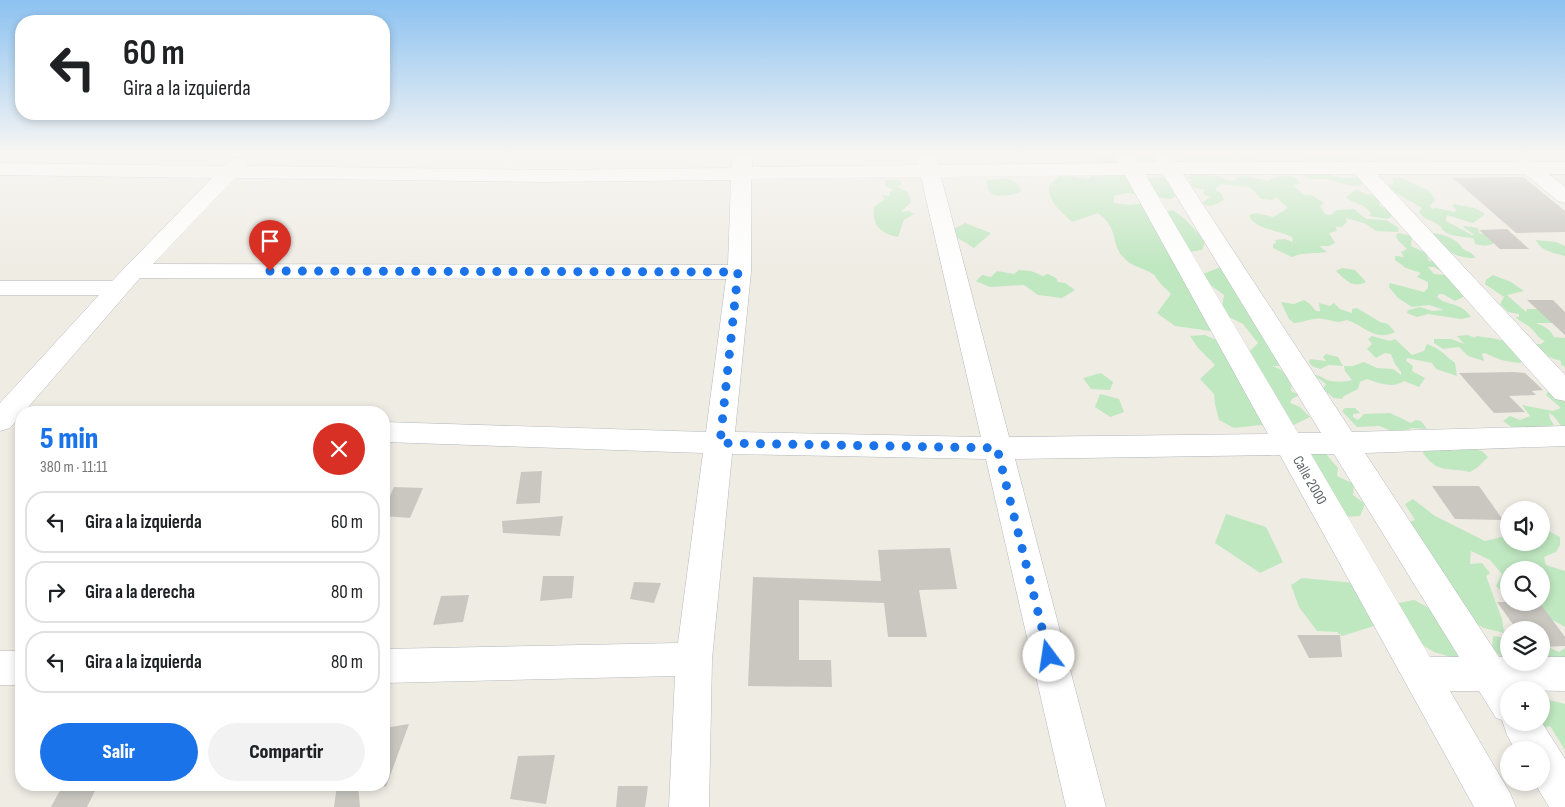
<!DOCTYPE html>
<html lang="es">
<head>
<meta charset="utf-8">
<style>
  :root { --surface:#fff; --page:#f2f2f2; --text:#202124; --muted:#757577; --line:#e0e0e0; --accent:#1a73e8 }
  body { margin:0; font-family:"Sofia Sans Condensed",sans-serif; background:var(--page); color:var(--text); height:100vh; display:flex; flex-direction:column; font-size:19px; white-space:nowrap }
  * { box-sizing:border-box; margin:0 }
  p { font-size:16px; color:var(--muted) }
  .icon { flex:none; width:28px; height:28px; fill:none; stroke:currentColor; stroke-width:2; stroke-linecap:round; stroke-linejoin:round }
  .map { position:relative; flex:1; overflow:hidden }
  .side { position:absolute; left:15px; top:406px; width:375px; height:385px; display:flex; flex-direction:column; background:var(--surface); border-radius:20px; box-shadow:0 2px 8px #0003 }
  .side>* { flex:none }
  .top-card { position:absolute; left:15px; top:15px; width:375px; height:105px; border-radius:20px; box-shadow:0 2px 8px #0003; background:#fff; color:var(--text); overflow:hidden }
  .controls { position:absolute; left:1500px; top:501px; display:grid; gap:10px }
  .controls a { display:grid; place-items:center; width:50px; height:50px; border-radius:50%; background:var(--surface); box-shadow:0 2px 8px #0003; font-size:25px }
  .pin { position:absolute; display:grid; place-items:center; width:42px; height:42px; color:#fff; margin:-51px -21px; border-radius:50% 50% 50% 0; rotate:-45deg; box-shadow:0 0 5px #0007 }
  .pin .icon { rotate:45deg }
  .me { position:absolute; width:55px; margin:-28px; rotate:346deg; stroke-linejoin:round; filter:drop-shadow(0 0 4px #0008) }
  .turn { display:flex; align-items:center; gap:18px; height:105px; padding:0 25px; font-size:22px }
  .turn .icon { width:65px; height:65px; stroke-width:2.5 }
  .turn b { display:block; font-size:35px; line-height:42px }
  .round { display:grid; place-items:center; flex:none; width:52px; height:52px; border-radius:26px; background:var(--page) }
  .overview { display:flex; align-items:center; justify-content:space-between; height:85px; padding:0 25px }
  h1 { font-size:30px; font-weight:800; line-height:38px; color:var(--accent) }
  .cta { display:flex; gap:10px; margin-top:auto; padding:10px 25px }
  .cta a { flex:1; height:58px; border-radius:30px; background:var(--accent); color:#fff; font-size:20px; font-weight:800; line-height:58px; text-align:center }
  .cta a+a { background:var(--page); color:var(--text) }
  ul { padding:0; list-style:none }
  li { display:flex; align-items:center; gap:15px; height:62px; margin:0 10px 8px; padding:0 15px; border:2px solid var(--line); border-radius:20px }
  li div { flex:1 }
  li b { display:block; font-size:19px }
  li em { font-style:normal }
  .map>svg:first-child { display:block }
</style>
</head>
<body>
<div class="map">
<svg width="1565" height="807" viewBox="0 0 1565 807">
  <rect width="100%" height="100%" fill="#efece4"/>
  <!-- green -->
  <g fill="#bfe7c0">
    <path d="M1083 153H1149L1154 155 1156 159 1151 163C1144 163 1137 161 1130 161 1113 162 1097 167 1083 153Z"/>
    <path d="M1170 153H1262L1264 154 1262 159H1254L1255 163 1242 162 1234 157 1232 162 1212 164 1204 160C1193 167 1183 158 1171 157Z"/>
    <path d="M1291 153H1320L1329 157 1340 154 1364 160 1358 163 1342 160 1310 162Z"/>
    <path d="M1377 155 1406 158C1414 153 1424 159 1432 161V164C1424 164 1417 163 1408 162 1396 160 1384 164 1373 157Z"/>
    <path d="M1099 171 1117 172 1135 179 1164 177 1178 194 1171 199 1126 193 1114 196V203L1130 205 1144 203 1157 213 1172 210C1186 218 1195 229 1205 242L1202 250 1188 252 1225 333 1175 326 1157 313 1171 294C1168 290 1163 287 1160 283 1157 280 1156 276 1153 274 1144 268 1133 267 1125 259 1109 244 1121 230 1098 213L1072 222C1061 211 1048 203 1049 186L1060 174 1088 179Z"/>
    <path d="M1192 173H1201L1210 176 1216 175 1226 180 1234 181 1238 177 1247 176 1269 181V179C1282 177 1293 171 1301 184L1293 185 1304 195H1311L1324 203 1320 206 1325 214 1330 215 1337 210 1354 209 1366 219 1386 220 1399 228 1398 232 1376 231 1366 224 1346 218 1347 222 1342 227H1336L1337 231 1329 233 1335 243 1329 246H1319L1327 252C1314 254 1304 252 1292 257L1273 248V244L1276 243 1275 240 1285 239 1293 242 1292 237C1280 230 1254 230 1249 215L1257 213 1273 217 1288 208 1276 197 1272 200 1261 199 1250 187 1220 184 1215 190 1221 193 1224 200C1216 204 1210 209 1202 203L1210 197 1203 194 1204 189C1197 189 1192 188 1189 181H1194L1188 178Z"/>
    <path d="M1308 174H1328L1342 178 1357 177 1363 181 1361 186C1345 187 1339 181 1325 179 1314 178 1312 182 1302 175Z"/>
    <path d="M1399 177 1430 191 1435 200 1430 206 1433 209 1436 208 1454 212 1457 210 1452 206 1454 204C1466 207 1475 206 1485 214L1473 223 1447 215 1446 221 1472 235H1475L1463 227 1464 226 1478 228 1479 233 1491 236 1497 241C1490 247 1484 246 1475 244L1474 239C1465 236 1450 237 1444 231 1440 228 1443 228 1439 225 1431 219 1427 222 1419 212L1422 208 1389 189V184H1394L1392 179Z"/>
    <path d="M895 179 901 181V185L897 187 908 192 911 202 901 212 909 211 914 214 904 220 898 237C881 233 872 227 874 207L885 199 881 195 890 196 889 192 894 190 885 186 886 180Z"/>
    <path d="M1009 179 1017 183 1022 191C1014 195 992 200 988 189 987 186 987 183 987 180Z"/>
    <path d="M1356 189 1365 194 1376 195 1381 202 1379 205 1392 213V216L1388 219 1369 216 1371 214C1365 202 1353 205 1346 197Z"/>
    <path d="M965 223 991 233 974 248 948 232Z"/>
    <path d="M1399 233 1412 236 1411 246 1426 253 1429 261 1441 263 1446 274 1434 267H1428L1434 274 1446 275 1469 294 1455 301 1443 294H1439L1437 297C1448 307 1460 301 1471 317L1461 319 1428 314 1417 317 1407 313 1408 310 1420 307 1432 311 1444 310 1429 305 1412 307 1398 298 1389 287 1390 283 1424 292 1428 288V282L1417 277 1421 273 1406 268 1395 260V256L1404 257 1401 252 1407 249 1397 239 1396 235Z"/>
    <path d="M1433 233C1446 235 1456 238 1463 249L1471 253 1476 258C1456 259 1444 250 1433 233Z"/>
    <path d="M1536 240 1556 242 1565 246V256C1554 253 1540 251 1536 240Z"/>
    <path d="M1221 267 1282 366H1272L1280 369 1292 382 1291 391 1299 395 1292 399 1290 403 1300 407 1310 417 1283 430 1261 425 1234 428 1219 420 1215 404 1214 394 1200 379 1215 365 1198 348 1190 336 1205 335 1216 340 1247 363 1255 359 1247 354 1258 343 1243 324 1221 313 1224 295 1198 276Z"/>
    <path d="M1342 268 1355 270 1366 282C1352 289 1345 279 1336 271Z"/>
    <path d="M1019 270 1031 271 1043 276 1048 274 1056 278 1058 282 1065 283 1075 290 1062 298 1038 295 1024 285 990 287 976 281 982 275 991 277 997 271 1014 274Z"/>
    <path d="M1493 275 1511 282 1524 291 1507 295 1526 312 1527 309H1538L1557 323H1536C1544 326 1550 329 1554 337L1565 338V367L1561 365V361C1551 358 1539 354 1534 344H1541L1545 341C1537 338 1536 332 1530 327 1525 323 1520 322 1516 317H1519V314L1508 312 1500 304 1504 297 1485 284 1486 280Z"/>
    <path d="M1304 300 1310 304 1316 311H1320L1319 303 1330 306 1334 303 1340 309 1352 313V309L1357 308 1380 322 1388 324 1395 332C1375 342 1365 326 1347 320 1337 324 1332 320 1323 319 1313 317 1303 323 1294 323L1289 319 1281 302 1294 304Z"/>
    <path d="M1468 335 1475 338 1476 336C1503 340 1506 338 1526 358L1520 363C1506 362 1497 359 1485 353L1482 354 1484 361 1468 356 1459 347 1443 349 1434 343V339H1451L1464 344 1457 336Z"/>
    <path d="M1372 336 1390 341 1395 339 1412 355 1424 351 1427 344C1441 349 1443 354 1455 363L1457 376 1436 369 1432 363 1407 358 1406 361 1413 366 1412 371 1425 378 1419 387 1404 381C1393 389 1379 383 1367 379L1360 382 1358 389 1344 396 1342 399 1334 398 1323 389 1326 384 1314 375C1321 375 1325 380 1331 381 1336 382 1347 382 1352 380L1345 371 1344 366H1353L1364 362 1377 368 1393 369 1401 375V372L1395 364 1391 354 1385 353 1376 358 1367 349 1372 344 1368 339Z"/>
    <path d="M1326 354 1338 357 1343 366 1329 365 1320 369 1312 366 1309 362 1310 359 1326 361 1323 357Z"/>
    <path d="M1101 373 1113 382 1110 390 1091 389 1083 378Z"/>
    <path d="M1549 390 1565 396V428C1557 425 1557 416 1549 413L1550 419 1554 425 1524 436 1503 421 1510 416 1520 420 1530 416 1522 405 1553 411 1561 408 1546 395Z"/>
    <path d="M1100 394 1119 399 1124 412 1110 417 1095 407Z"/>
    <path d="M1345 408H1355L1360 413 1353 414V417L1358 420 1364 414 1390 413 1411 423 1416 420 1421 421 1427 429 1412 428 1404 431 1395 432 1379 426 1357 427 1342 411Z"/>
    <path d="M1290 443 1325 453 1338 468 1337 476 1354 484 1353 495 1365 504 1360 516 1342 517Z"/>
    <path d="M1425 445 1441 446 1453 451 1470 448 1482 451 1488 457 1478 467 1470 472C1447 467 1438 474 1423 453Z"/>
    <path d="M1413 499 1435 516 1485 541 1505 536 1500 530 1509 528V542H1541V530H1546L1560 537V545L1556 552 1544 557 1546 565 1565 571V627C1551 618 1536 614 1524 603L1541 602V570H1509L1508 597 1496 586 1502 574 1490 560 1471 551 1470 564 1482 563 1490 573 1486 576 1502 619 1504 633 1484 628 1465 617 1407 523 1415 520 1405 504Z"/>
    <path d="M1226 514 1266 527 1283 562 1260 573 1215 543Z"/>
    <path d="M1302 578 1355 583 1385 602 1399 603 1414 600 1444 616 1461 660 1434 652 1391 625 1374 626 1342 636 1337 632 1317 631 1299 607 1291 585Z"/>
    <path d="M1493 636 1509 638V662H1541V644L1559 652 1565 648V672L1512 667 1492 648Z"/>
    <path d="M1541 698 1565 704V750L1550 726 1541 729Z"/>
  </g>
  <!-- building -->
  <g fill="#cac7c1">
    <path d="M1523 177 1565 211V232L1516 233 1453 178Z"/>
    <path d="M1507 229 1529 249H1500L1479 230Z"/>
    <path d="M1527 300H1553L1565 312V335Z"/>
    <path d="M1514 372 1525 373 1543 390 1532 391 1536 395 1509 396 1525 412 1494 413 1459 373Z"/>
    <path d="M542 471 540 503 516 504 521 472Z"/>
    <path d="M1432 486H1479L1503 520 1455 519Z"/>
    <path d="M394 487 423 488 410 518 384 516V509Z"/>
    <path d="M563 516 560 536 503 533 502 521Z"/>
    <path d="M950 548 957 589 919 590 927 637H888L884 603 799 600V660H831L832 687 748 686 753 577 881 581 878 550Z"/>
    <path d="M543 576H574L572 598 540 601Z"/>
    <path d="M634 582 661 583 654 603 630 599Z"/>
    <path d="M469 595 463 622 433 625 441 596Z"/>
    <path d="M1497 602H1539L1565 637V646L1541 647V630H1517Z"/>
    <path d="M1297 635H1340L1342 657 1309 658Z"/>
    <path d="M409 724 386 787 384 786V728Z"/>
    <path d="M555 755 546 804 510 799 518 756Z"/>
    <path d="M63 785H98L87 807H51Z"/>
    <path d="M337 785H358L360 807H334Z"/>
    <path d="M618 786H648L645 807H616Z"/>
  </g>
  <g fill="none" stroke-linecap="round" stroke-linejoin="round">
    <defs>
      <g id="minor">
        <path d="M732 153H752V167L918 165 915 153H935L938 165 1119 163 1114 155 1115 153H1133L1138 162H1156L1151 155 1152 153H1170L1175 162H1516L1525 158 1535 162H1565V174H1549L1565 187V203L1558 201 1525 174H1377L1565 375V401L1555 399 1355 174H1183L1352 432 1565 426V446L1365 453 1499 657H1509V662H1541V657H1565V691L1509 690V722L1541 721 1565 759V807H1549L1534 782H1541V750H1515L1507 735 1502 720 1496 718 1479 691H1450L1510 793 1516 807H1474L1280 455 1015 459 1106 807H1066L986 459 732 454 712 659 709 807H669L675 676 384 683V649L678 643 703 453 384 442V422L706 432 726 279 140 278 24 412H21V415L10 428 0 431V403L99 295H0V281H112L212 178 0 175V163L224 166C231 159 235 156 245 159L248 163 246 166 544 170 732 168ZM1145 174H1163L1321 433H1298ZM1125 175 1268 434 1009 437 941 177ZM921 177 981 437 735 432 751 272V179ZM235 178 544 182 731 180 728 265 153 264ZM1311 454H1334L1459 657H1430Z"/>
        <rect x="0" y="651" width="21" height="34"/>
      </g>
    </defs>
    <!-- minor casing -->
    <use href="#minor" stroke="#b6b9be" stroke-width="1"/>
    <!-- minor -->
    <use href="#minor" fill="#fff" fill-rule="evenodd"/>
  </g>
  <!-- sky -->
  <linearGradient id="sky" x2="0" y2="1"><stop stop-color="#8cc2f1"/><stop offset="0.58" stop-color="#f8f6f3"/><stop offset="1" stop-color="#f8f6f3" stop-opacity="0"/></linearGradient>
  <rect width="1565" height="266" fill="url(#sky)"/>
  <g fill="none" stroke-linecap="round" stroke-linejoin="round">
    <!-- route -->
    <path stroke="#1a73e8" stroke-width="9" stroke-dasharray="0 16.2" d="M270 271 738 272 720 443 997 448 1049 656"/>
  </g>
  <g text-anchor="middle" stroke-width="4.5" stroke-linejoin="round" paint-order="stroke">
    <!-- street labels -->
    <g font-size="15" fill="#5c6065" stroke="#fff">
      <text transform="translate(1310 480) rotate(60)" y="5">Calle 2000</text>
    </g>
  </g>
</svg>
<div class="controls">
<a><svg class="icon" aria-label="sound" viewBox="0 0 24 24"><path d="M4 9h4l5-4v14l-5-4H4zM17 9q2 3 0 6"/></svg></a>
<a><svg class="icon" aria-label="search" viewBox="0 0 24 24"><circle cx="10" cy="10" r="6"/><path d="M15 15l6 6"/></svg></a>
<a><svg class="icon" aria-label="layers" viewBox="0 0 24 24"><path d="M12 4l9 5-9 5-9-5zM3 14l9 5 9-5"/></svg></a>
<a>+</a>
<a>−</a>
</div>
<div class="pin" style="left:270px;top:271px;background:#d93025"><svg class="icon" aria-label="arrive" viewBox="0 0 24 24"><path d="M6 21V4h12l-3 4 3 4H6"/></svg></div>
<svg class="me" style="left:1049px;top:656px" viewBox="-20 -20 40 40"><circle r="19" fill="#fff"/><path d="M0-13L10 11 0 6-10 11z" fill="#1a73e8"/></svg>
<div class="top-card">
<div class="turn"><svg class="icon" aria-label="left" viewBox="0 0 24 24"><path d="M17 20v-9H6M10 6l-5 5 5 5"/></svg><div><b>60 m</b>Gira a la izquierda</div></div>
</div>
<section class="side">
<div class="overview"><div><h1>5 min</h1><p>380 m · 11:11</p></div><a class="round" style="background:#d93025;color:#fff"><svg class="icon" aria-label="close" viewBox="0 0 24 24"><path d="M6 6l12 12M18 6L6 18"/></svg></a></div>
<ul>
<li><svg class="icon" aria-label="left" viewBox="0 0 24 24"><path d="M17 20v-9H6M10 6l-5 5 5 5"/></svg><div><b>Gira a la izquierda</b></div><em>60 m</em></li>
<li><svg class="icon" aria-label="right" viewBox="0 0 24 24"><path d="M7 20v-9h11M14 6l5 5-5 5"/></svg><div><b>Gira a la derecha</b></div><em>80 m</em></li>
<li><svg class="icon" aria-label="left" viewBox="0 0 24 24"><path d="M17 20v-9H6M10 6l-5 5 5 5"/></svg><div><b>Gira a la izquierda</b></div><em>80 m</em></li>
</ul>
<div class="cta"><a>Salir</a><a>Compartir</a></div>
</section>
</div>
</body>
</html>
